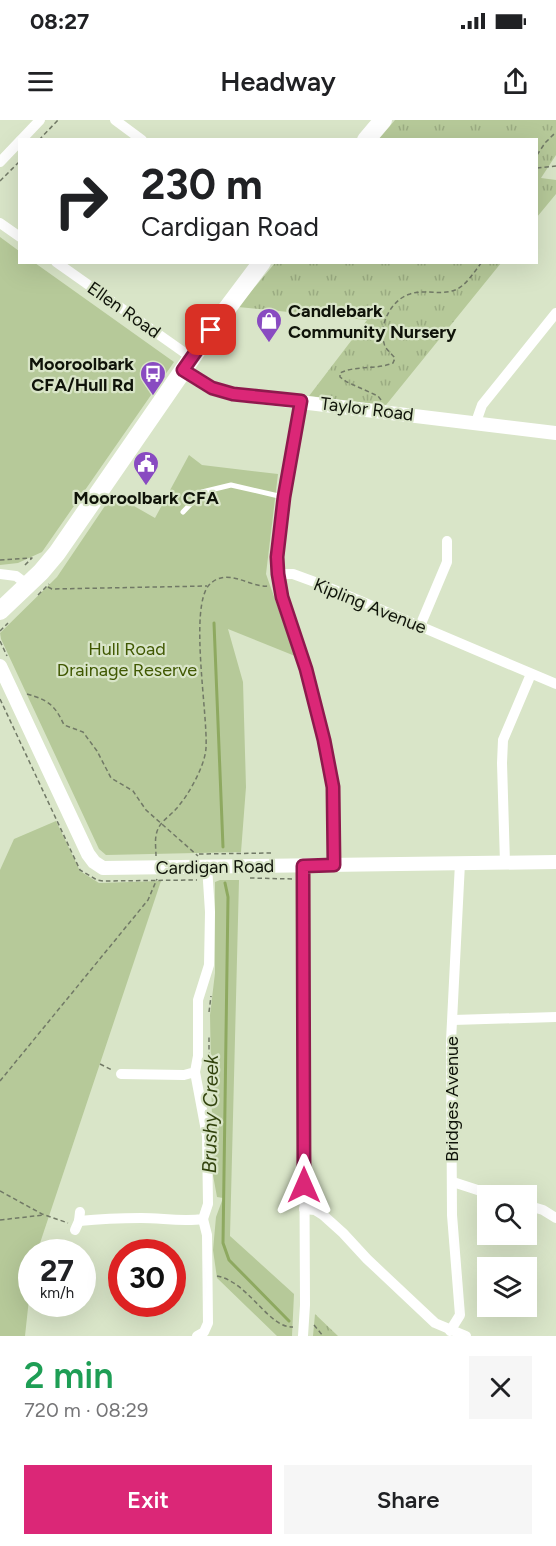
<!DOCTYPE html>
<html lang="en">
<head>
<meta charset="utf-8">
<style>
  :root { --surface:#fff; --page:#f6f6f6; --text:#202124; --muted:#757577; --accent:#db2777 }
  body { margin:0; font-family:Figtree,sans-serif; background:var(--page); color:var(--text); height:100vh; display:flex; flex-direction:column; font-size:22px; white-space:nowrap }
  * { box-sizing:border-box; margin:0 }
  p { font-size:20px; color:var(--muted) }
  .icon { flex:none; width:33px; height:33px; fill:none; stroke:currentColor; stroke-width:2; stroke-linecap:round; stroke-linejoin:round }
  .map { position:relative; height:1216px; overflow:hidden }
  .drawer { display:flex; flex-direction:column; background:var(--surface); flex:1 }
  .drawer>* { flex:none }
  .banner { position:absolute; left:18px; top:18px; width:520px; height:126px; border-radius:0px; box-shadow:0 6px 24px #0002; background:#fff; color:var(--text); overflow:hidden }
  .buttons { position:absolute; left:477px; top:1065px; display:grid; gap:12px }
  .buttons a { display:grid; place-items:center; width:60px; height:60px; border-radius:0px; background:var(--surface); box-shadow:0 6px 24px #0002; font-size:30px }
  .speed { position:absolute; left:18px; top:1119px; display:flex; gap:12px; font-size:30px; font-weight:700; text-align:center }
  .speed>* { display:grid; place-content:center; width:78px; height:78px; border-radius:50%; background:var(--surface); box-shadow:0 6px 24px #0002; line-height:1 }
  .speed small { font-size:15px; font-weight:400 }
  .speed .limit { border:9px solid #d22; background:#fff; color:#111 }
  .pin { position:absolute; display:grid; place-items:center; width:51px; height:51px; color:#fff; margin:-26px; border-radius:12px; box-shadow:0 3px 9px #0006 }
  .me { position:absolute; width:66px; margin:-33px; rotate:0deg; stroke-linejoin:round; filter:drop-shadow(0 0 4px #0008) }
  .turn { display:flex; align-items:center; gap:21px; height:126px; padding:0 24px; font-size:27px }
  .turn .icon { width:78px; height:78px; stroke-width:2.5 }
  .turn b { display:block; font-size:42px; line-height:51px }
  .round { display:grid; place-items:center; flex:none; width:63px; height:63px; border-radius:0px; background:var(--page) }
  .headline { display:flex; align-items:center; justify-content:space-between; height:102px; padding:0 24px }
  h1 { font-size:36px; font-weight:600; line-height:45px; color:#1e9e55 }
  .button { display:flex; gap:12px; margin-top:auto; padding:12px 24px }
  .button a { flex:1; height:69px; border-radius:0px; background:var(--accent); color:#fff; font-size:24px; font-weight:600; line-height:69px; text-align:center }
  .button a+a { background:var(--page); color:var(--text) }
  .status { display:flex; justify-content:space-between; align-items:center; height:42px; padding:0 30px; background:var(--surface); direction:ltr }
  .status svg { height:16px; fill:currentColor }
  header { display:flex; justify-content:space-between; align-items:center; height:78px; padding:0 24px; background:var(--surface); font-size:27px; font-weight:600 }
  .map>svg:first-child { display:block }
</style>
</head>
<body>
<div class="status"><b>08:27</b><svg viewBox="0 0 49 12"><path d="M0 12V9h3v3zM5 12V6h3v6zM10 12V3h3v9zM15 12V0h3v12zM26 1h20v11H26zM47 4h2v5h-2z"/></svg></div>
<header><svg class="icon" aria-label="menu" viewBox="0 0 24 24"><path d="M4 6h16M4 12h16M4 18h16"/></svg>Headway<svg class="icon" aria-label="share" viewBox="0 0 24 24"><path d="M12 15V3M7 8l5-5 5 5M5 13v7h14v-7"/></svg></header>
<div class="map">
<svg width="556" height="1216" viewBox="0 0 556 1216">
  <defs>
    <pattern id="grass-tufts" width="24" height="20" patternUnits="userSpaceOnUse" patternTransform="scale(1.5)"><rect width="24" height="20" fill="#b6c999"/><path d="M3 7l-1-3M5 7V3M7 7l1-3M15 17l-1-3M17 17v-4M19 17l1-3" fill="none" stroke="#9bac82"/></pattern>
  </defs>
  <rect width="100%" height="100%" fill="#d9e5c8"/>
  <!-- grass -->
  <g fill="url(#grass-tufts)">
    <path d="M395 0H556V35L541 58 556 60V74L537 97V20H378Z"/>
    <path d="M275 143H501L386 285 309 276 367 200 238 187Z"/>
    <path d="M315 1194 338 1216H313Z"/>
  </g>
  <!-- park -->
  <g fill="#b6c999">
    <path d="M0 117 19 131 20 142 35 143 174 242 42 432 18 443 0 445Z"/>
    <path d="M189 335 202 345 278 354 266 454 295 536 228 509 243 562 246 667 241 732 106 735 99 729 1 519 0 513 57 457 113 374 155 398Z"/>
    <path d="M56 701 80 751 99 763 161 761 37 1132H32L31 1160 25 1216H0V750L14 719Z"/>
    <path d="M220 760H239L230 1116 294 1174 292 1216H277L217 1158 213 1130 216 1097 223 1078 217 1077 213 1055 210 895 215 853V762Z"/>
  </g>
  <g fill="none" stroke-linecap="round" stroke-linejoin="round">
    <!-- stream -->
    <g stroke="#8ea960" stroke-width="3">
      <path d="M214 503 223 727"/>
      <path d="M225 763 228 777 223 1123 229 1140 289 1201"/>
    </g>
    <!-- path -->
    <g stroke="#717966" stroke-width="1.5" stroke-dasharray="4.5 3" stroke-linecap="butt">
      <path d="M39 20 58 0"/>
      <path d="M537 35 545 23 556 12"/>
      <path d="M537 48 556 46"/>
      <path d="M0 61 20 41"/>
      <path d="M381 280 378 276 347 262 340 257V253C356 245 376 250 393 243L395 238C391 233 385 229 384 223 378 205 392 179 410 174 424 169 439 175 452 171 465 168 474 152 482 142"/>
      <path d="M0 440 32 438 23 447"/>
      <path d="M48 467 52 469 207 466"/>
      <path d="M38 475 49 464"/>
      <path d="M0 511 8 503"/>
      <path d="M0 521 7 536"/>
      <path d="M27 574C48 580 55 585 64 605L83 612 97 631 111 658 133 671 146 690 198 736"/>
      <path d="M0 579 80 750 97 760 103 761 197 760"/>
      <path d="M199 734 272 733"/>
      <path d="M156 736C156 728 154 717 158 709 161 701 170 696 176 689 188 676 205 646 206 628 208 594 189 488 209 465 227 446 249 468 269 466"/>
      <path d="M250 758 293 759"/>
      <path d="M209 892 211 876"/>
      <path d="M100 944 112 950"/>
      <path d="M0 961 148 780 157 759"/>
      <path d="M209 967V915"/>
      <path d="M0 1071 42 1094 68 1103"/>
      <path d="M0 1100 43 1095"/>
      <path d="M217 1156C249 1162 268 1208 293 1207"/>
      <path d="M314 1205 323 1216"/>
    </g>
    <!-- service -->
    <path stroke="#fff" stroke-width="5" d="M183 392 202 372 231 365 283 377"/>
    <!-- minor -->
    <g stroke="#fff" stroke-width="10">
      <path d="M115 0 142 20"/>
      <path d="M21 20 40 0"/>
      <path d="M0 42 20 21"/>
      <path d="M0 103 20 117"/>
      <path d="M56 142 192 238"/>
      <path d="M301 281 283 377 277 437 278 454 282 477 306 549 324 620 333 667 334 745"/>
      <path d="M476 302 482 285 556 193"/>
      <path d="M0 454 16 456 28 465"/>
      <path d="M278 454H293L323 465 556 564"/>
      <path d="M420 506 447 442V421"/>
      <path d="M505 743 502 643 503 620 531 554"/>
      <path d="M453 900 556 897"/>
      <path d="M121 954 184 955 195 952 198 936V880L209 845 210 792 207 746"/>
      <path d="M453 1062 496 1076"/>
      <path d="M526 1085 543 1090 556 1098"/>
      <path d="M304 1089 315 1090 323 1095 343 1113 367 1139 435 1203 466 1216"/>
      <path d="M79 1101C99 1099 120 1098 141 1098 162 1098 182 1102 203 1099L208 1084 207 1016 195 952"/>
      <path d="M75 1110 79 1101 80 1092"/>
      <path d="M450 1211 460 1195 452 1095 451 921 460 743"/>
      <path d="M197 1216 204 1212 208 1203 207 1115 203 1099"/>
      <path d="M303 1216 305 1185 303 746"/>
    </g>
    <!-- tertiary -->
    <g stroke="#fff" stroke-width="14">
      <path d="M183 250 212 268 233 274 556 313"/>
      <path d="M0 546 88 734 94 742 103 748 556 742"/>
    </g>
    <!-- primary -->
    <g stroke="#fff" stroke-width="18">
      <path d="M366 20 383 0"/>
      <path d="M0 491 41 452 57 433 211 210 262 142"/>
    </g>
  </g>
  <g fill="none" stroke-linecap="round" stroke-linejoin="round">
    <defs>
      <path id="route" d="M211 210 183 250 212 268 233 274 301 281 284 377 277 437 278 454 282 477 306 549 324 620 333 667 334 745 303 746 304 1065"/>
    </defs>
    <!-- route casing -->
    <use href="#route" stroke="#8e194d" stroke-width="15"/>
    <!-- route -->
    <use href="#route" stroke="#db2777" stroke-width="10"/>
  </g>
  <!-- icons -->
  <defs>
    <symbol id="shop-pin" viewBox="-11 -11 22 30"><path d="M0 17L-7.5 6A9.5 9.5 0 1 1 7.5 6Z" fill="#894bc1" stroke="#d9e5c8"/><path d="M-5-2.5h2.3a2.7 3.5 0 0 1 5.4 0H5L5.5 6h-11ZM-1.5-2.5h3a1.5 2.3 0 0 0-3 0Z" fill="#fff"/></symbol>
    <symbol id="bus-pin" viewBox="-11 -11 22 30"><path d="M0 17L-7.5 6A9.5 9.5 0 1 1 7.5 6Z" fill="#894bc1" stroke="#d9e5c8"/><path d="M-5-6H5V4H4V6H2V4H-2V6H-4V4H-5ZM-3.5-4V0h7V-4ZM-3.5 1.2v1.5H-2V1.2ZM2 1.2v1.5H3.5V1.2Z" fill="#fff"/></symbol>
    <symbol id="civic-pin" viewBox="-11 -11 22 30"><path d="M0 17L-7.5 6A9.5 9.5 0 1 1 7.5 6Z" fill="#894bc1" stroke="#d9e5c8"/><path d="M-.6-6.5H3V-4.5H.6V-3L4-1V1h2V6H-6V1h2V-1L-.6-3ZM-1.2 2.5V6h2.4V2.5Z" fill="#fff"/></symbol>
  </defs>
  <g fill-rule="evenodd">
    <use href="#shop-pin" x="254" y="186" width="30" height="40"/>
    <use href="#bus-pin" x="138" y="239" width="30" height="40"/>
    <use href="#civic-pin" x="131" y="329" width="30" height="40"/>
  </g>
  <g text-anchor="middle" stroke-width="4.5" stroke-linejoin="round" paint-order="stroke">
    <!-- street labels -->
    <g font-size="18" fill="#0f1309" stroke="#d9e5c8">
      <text transform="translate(124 190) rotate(35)" y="6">Ellen Road</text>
      <text transform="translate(367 289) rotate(7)" y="6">Taylor Road</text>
      <text transform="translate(370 486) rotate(22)" y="6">Kipling Avenue</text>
      <text transform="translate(215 747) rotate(-1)" y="6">Cardigan Road</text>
      <text transform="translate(452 979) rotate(-90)" y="6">Bridges Avenue</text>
    </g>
    <!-- poi labels -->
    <g font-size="18" font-weight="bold" fill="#0f1309" stroke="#d9e5c8" text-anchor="start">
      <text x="288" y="197">Candlebark<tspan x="288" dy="21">Community Nursery</tspan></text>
      <text x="134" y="250" text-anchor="end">Mooroolbark<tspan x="134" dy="21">CFA/Hull Rd</tspan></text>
      <text x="146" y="384" text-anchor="middle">Mooroolbark CFA</text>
    </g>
    <!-- park labels -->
    <g font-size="18" fill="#405802" stroke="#d9e5c8">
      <text x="127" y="535">Hull Road<tspan x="127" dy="21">Drainage Reserve</tspan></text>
    </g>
    <!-- water labels -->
    <g font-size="20" font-style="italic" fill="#32430d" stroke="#d9e5c8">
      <text transform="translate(210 994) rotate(-89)" y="7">Brushy Creek</text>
    </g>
  </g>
</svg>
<div class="buttons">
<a><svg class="icon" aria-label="search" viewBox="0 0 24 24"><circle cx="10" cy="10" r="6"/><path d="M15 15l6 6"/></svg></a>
<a><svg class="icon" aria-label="layers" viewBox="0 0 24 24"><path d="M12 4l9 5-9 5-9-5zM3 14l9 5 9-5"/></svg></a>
</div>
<div class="speed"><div>27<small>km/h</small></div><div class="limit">30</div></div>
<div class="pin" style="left:211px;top:210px;background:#d93025"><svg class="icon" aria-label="arrive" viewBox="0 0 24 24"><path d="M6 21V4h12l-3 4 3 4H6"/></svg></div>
<svg class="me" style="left:304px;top:1065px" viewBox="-20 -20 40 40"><path d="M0-17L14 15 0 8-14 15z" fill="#db2777" stroke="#fff" stroke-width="4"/></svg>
<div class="banner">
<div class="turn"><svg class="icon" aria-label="right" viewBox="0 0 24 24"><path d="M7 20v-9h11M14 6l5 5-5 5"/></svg><div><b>230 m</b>Cardigan Road</div></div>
</div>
</div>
<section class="drawer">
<div class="headline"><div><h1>2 min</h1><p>720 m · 08:29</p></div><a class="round"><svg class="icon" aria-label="close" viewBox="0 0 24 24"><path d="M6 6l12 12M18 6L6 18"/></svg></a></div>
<div class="button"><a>Exit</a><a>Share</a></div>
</section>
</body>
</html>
